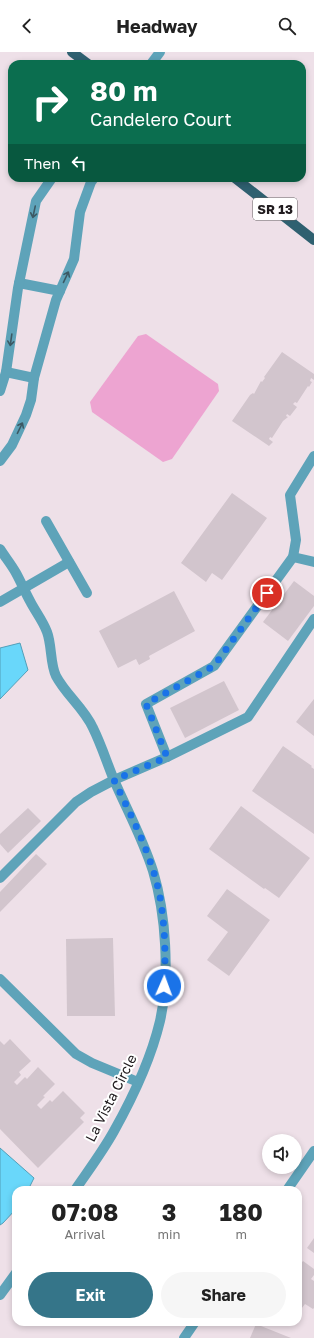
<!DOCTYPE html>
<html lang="en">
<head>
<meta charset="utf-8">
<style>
  :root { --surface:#fff; --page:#f6f6f6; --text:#222; --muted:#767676; --accent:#357589 }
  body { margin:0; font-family:"Golos Text",sans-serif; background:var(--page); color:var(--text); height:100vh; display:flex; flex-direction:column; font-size:15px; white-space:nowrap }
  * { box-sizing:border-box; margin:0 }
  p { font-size:13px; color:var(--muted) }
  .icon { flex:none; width:22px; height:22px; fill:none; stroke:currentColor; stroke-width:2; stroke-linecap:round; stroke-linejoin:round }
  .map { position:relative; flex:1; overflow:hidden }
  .panel { position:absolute; left:12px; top:1134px; width:290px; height:140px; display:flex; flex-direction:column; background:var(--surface); border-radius:12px; box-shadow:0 2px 6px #0003 }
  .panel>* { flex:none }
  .banner { position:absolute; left:8px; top:8px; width:298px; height:122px; border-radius:12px; box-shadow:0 2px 6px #0003; background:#0b6e4f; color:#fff; overflow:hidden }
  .buttons { position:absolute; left:262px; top:1082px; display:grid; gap:8px }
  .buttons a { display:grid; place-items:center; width:40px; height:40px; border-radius:50%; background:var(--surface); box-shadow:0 2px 6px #0003; font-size:20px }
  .pin { position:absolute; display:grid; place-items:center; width:34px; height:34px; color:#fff; margin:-17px; border:2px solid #fff; border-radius:50%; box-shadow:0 1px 4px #0007 }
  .me { position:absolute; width:44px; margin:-22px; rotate:2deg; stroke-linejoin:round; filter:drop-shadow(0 0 3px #0008) }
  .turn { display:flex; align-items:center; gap:14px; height:84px; padding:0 16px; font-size:18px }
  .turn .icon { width:52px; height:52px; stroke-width:2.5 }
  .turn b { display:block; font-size:28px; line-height:34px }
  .then { display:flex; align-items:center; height:38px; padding:0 16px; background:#0003; gap:8px; font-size:15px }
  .eta { display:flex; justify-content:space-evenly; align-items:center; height:68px; text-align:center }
  .eta b { font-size:24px; font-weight:700; line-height:28px }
  .action { display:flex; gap:8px; margin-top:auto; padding:8px 16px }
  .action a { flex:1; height:46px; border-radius:24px; background:var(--accent); color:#fff; font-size:16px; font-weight:700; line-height:46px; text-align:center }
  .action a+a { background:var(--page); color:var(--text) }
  header { display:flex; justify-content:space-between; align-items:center; height:52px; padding:0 16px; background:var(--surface); font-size:18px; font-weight:700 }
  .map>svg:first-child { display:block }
</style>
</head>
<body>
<header><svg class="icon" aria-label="back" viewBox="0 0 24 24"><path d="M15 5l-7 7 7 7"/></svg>Headway<svg class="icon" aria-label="search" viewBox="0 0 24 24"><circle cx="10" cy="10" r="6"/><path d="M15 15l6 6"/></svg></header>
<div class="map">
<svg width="314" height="1286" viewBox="0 0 314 1286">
  <rect width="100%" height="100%" fill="#eee0e8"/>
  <!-- green -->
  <path fill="#eda4d1" d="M146 282 218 332 219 339 172 407 163 410 92 360 90 350 138 284Z"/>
  <!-- water -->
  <g fill="#69d7fa" stroke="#539fb8">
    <path d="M20 591 28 618 0 647V596Z"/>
    <path d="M0 1096 34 1126 28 1138H16V1157L3 1171 0 1173Z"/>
  </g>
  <!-- building -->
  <g fill="#d2c5cd">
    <path d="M282 300 314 322V328L311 326 310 329 312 330 309 335 308 334 297 351 295 350 293 352 297 355 290 364 287 362 286 364 288 365 283 369 272 386 270 385 269 387 273 390 269 394 232 369 250 343 253 341 254 342 261 329 262 330 265 326 264 325Z"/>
    <path d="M232 441 267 466 222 528 212 521 206 530 181 511Z"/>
    <path d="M294 529 314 544V554L288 589 263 570Z"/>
    <path d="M174 539 195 579 149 604 150 607 139 613 136 607 118 616 99 579Z"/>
    <path d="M224 629 239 658 185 686 170 656Z"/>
    <path d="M314 647V684L296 670Z"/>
    <path d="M283 694 312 714 311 715 314 717V782L252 739Z"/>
    <path d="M241 754 310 806 279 846 265 836 264 837 209 797Z"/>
    <path d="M28 756 41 769 8 801 0 792V782Z"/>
    <path d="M36 802 47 812 0 860V840Z"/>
    <path d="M227 837 270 868 229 924 207 908 228 880 207 864Z"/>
    <path d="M113 886 115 964H67L66 887Z"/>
    <path d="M10 987 31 1009 19 1020 21 1023 14 1030 17 1033 25 1025 27 1027 38 1015 55 1032 43 1044 45 1045 37 1053 41 1057 50 1048 52 1050 63 1039 85 1061 80 1066 84 1070 38 1116 0 1077V989L4 993Z"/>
    <path d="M314 1186V1201L307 1196Z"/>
    <path d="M303 1209 314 1217V1223L311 1227 314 1229V1256L313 1257 305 1252 298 1261V1215Z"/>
    <path d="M256 1272 291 1286H250Z"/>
  </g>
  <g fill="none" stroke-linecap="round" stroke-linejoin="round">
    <!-- minor -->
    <g stroke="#5ea3b9" stroke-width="10">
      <path d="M151 12 160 0"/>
      <path d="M19 231 60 239"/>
      <path d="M6 320 34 326"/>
      <path d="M0 339 6 320 18 236 36 149 52 126"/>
      <path d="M0 409 12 393 26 363 31 348 34 326 56 248 74 207 80 160 91 130 94 126"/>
      <path d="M46 469 87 541"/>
      <path d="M0 497C5 505 11 512 16 521 21 530 25 540 30 549 35 559 43 569 47 580 52 593 50 612 56 624 66 643 84 656 93 676 101 692 107 711 114 728 127 758 143 787 153 819 166 862 170 924 160 969 151 1007 133 1045 114 1079 103 1099 88 1119 75 1138"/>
      <path d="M293 505 314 510"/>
      <path d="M0 550 69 510"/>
      <path d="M167 705 146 652 214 614 293 505 296 488 290 443 314 404"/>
      <path d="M0 826 76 750 91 740 114 728 167 705 248 665 314 567"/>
      <path d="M0 927 76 1002 92 1011 138 1030"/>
      <path d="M287 1138 314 1099"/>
      <path d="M0 1243 16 1221"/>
      <path d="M184 1286 195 1270"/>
    </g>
    <!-- major -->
    <g stroke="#2f6070" stroke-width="10">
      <path d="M72 0 88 12"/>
      <path d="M235 126 314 188"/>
    </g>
  </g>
  <!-- one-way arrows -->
  <defs><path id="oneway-shaft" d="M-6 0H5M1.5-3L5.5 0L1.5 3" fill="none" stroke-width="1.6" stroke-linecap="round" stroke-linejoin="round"/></defs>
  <g stroke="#3c5964">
    <use href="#oneway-shaft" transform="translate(34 160) rotate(102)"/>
    <use href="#oneway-shaft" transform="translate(66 225) rotate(-65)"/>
    <use href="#oneway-shaft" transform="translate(11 288) rotate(98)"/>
    <use href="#oneway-shaft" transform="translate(20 376) rotate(-64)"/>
  </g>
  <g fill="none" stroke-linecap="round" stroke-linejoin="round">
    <!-- route -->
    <path stroke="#1a73e8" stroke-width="7" stroke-dasharray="0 12.6" d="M164 934C166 905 165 874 160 845 152 804 132 765 114 728L167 705 146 652 214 614 267 541"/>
  </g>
  <g text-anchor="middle" stroke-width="4" stroke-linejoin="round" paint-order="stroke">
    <!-- shield labels -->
    <rect fill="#fff" stroke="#646062" stroke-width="1" x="253" y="146" width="44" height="22" rx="3"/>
    <g font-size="13" font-weight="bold" fill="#211c1f">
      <text x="275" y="162">SR 13</text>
    </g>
    <!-- street labels -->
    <g font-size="14" fill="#211c1f" stroke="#fff">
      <text transform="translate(111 1046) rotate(-63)" y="5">La Vista Circle</text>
    </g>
  </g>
</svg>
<div class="buttons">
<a><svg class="icon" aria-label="sound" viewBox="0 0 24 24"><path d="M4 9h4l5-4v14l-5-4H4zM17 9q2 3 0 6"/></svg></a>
</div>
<div class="pin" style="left:267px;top:541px;background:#d93025"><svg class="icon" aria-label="arrive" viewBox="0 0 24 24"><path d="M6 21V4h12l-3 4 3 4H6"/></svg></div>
<svg class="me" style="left:164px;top:934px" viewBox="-20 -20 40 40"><circle r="17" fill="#1a73e8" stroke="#fff" stroke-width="3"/><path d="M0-11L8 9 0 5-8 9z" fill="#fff"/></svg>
<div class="banner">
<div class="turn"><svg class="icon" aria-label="right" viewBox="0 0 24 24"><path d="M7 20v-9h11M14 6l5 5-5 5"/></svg><div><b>80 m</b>Candelero Court</div></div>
<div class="then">Then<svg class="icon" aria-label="left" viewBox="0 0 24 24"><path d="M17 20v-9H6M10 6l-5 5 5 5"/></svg></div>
</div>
<section class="panel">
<div class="eta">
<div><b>07:08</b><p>Arrival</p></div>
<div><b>3</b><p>min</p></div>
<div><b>180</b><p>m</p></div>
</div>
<div class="action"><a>Exit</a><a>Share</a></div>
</section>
</div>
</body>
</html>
